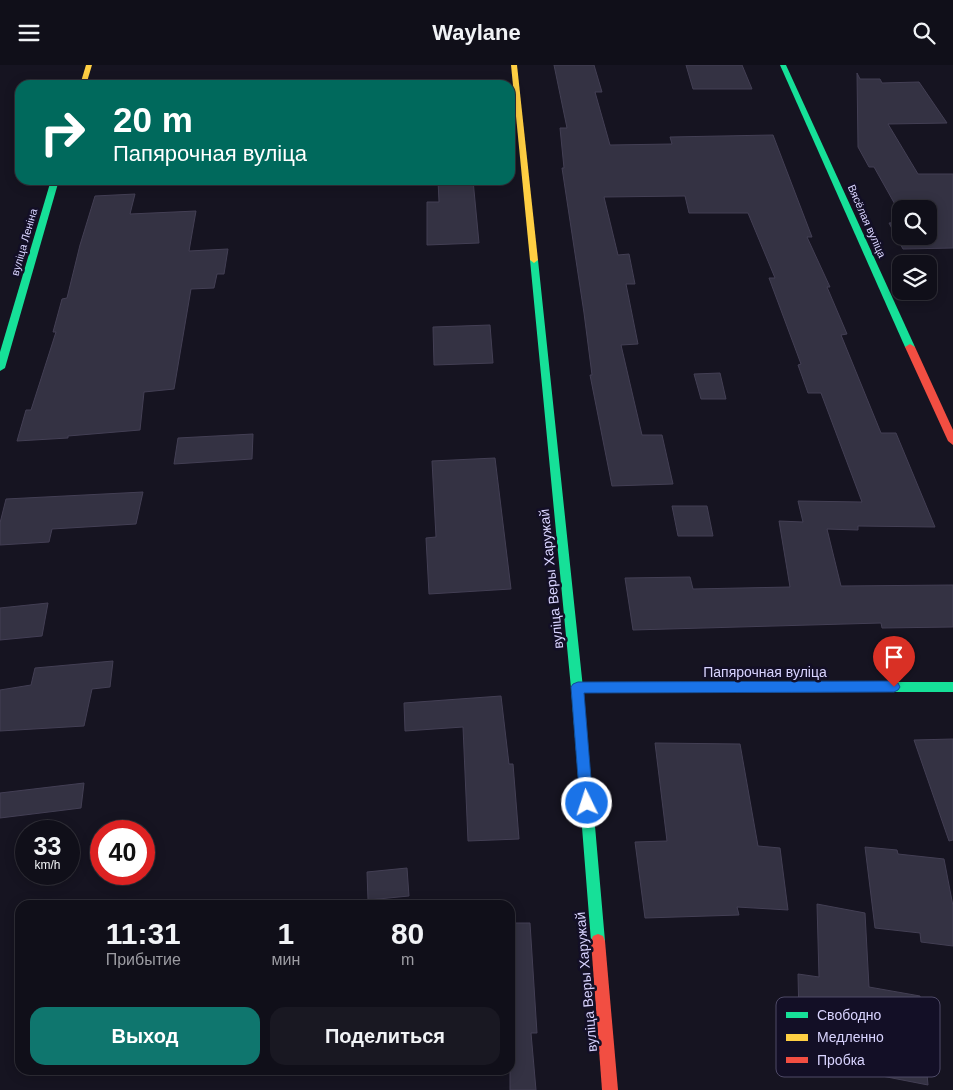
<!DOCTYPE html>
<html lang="ru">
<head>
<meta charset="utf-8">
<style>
  :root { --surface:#100f19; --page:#191822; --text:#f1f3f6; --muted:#9c9ca2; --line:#302f38; --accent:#0f766e }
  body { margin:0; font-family:Arial,sans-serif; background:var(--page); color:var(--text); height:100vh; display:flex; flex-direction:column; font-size:19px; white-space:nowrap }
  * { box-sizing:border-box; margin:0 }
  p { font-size:16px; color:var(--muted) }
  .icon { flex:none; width:28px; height:28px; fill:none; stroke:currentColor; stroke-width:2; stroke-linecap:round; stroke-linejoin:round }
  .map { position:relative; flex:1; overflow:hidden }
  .drawer { position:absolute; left:15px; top:835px; width:500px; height:175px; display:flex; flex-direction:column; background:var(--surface); border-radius:15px; box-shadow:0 2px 12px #0003,0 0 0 1px var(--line) }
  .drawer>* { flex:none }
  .guide { position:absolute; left:15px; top:15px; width:500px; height:105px; border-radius:15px; box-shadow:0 2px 12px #0003,0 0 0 1px var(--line); background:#00695c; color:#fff; overflow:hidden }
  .tools { position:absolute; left:892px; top:135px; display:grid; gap:10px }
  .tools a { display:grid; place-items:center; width:45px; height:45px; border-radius:10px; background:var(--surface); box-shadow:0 2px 12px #0003,0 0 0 1px var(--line); font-size:25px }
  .speed { position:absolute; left:15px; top:755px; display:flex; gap:10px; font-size:25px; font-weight:700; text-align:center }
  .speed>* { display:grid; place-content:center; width:65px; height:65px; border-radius:50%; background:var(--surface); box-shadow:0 2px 12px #0003,0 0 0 1px var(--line); line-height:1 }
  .speed small { font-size:12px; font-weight:400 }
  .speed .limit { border:8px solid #d22; background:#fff; color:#111 }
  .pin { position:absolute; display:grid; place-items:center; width:42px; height:42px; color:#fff; margin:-51px -21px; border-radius:50% 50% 50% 0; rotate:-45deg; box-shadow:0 0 5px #0007 }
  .pin .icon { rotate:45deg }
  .me { position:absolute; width:55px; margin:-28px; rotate:356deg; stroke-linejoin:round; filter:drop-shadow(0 0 4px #0008) }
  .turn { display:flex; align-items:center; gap:18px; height:105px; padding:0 15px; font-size:22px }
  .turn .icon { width:65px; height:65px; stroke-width:2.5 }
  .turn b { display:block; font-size:35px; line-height:42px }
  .eta { display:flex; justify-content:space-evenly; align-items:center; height:85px; text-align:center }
  .eta b { font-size:30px; font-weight:800; line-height:35px }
  .cta { display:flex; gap:10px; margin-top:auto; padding:10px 15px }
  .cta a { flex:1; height:58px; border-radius:15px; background:var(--accent); color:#fff; font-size:20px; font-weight:800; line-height:58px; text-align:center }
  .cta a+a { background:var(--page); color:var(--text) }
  header { display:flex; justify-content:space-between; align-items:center; height:65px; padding:0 15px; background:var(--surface); font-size:22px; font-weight:800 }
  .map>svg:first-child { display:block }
</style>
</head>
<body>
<header><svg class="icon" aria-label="menu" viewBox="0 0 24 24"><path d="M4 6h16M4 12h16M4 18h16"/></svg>Waylane<svg class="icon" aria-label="search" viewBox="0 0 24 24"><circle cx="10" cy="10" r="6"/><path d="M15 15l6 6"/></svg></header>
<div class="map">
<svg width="953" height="1025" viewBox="0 0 953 1025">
  <rect width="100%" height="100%" fill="#161421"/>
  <!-- building -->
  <g fill="#343243" stroke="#433f54">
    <path d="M554 0H594L602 27H595L610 80 672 79 670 72 773 70 812 172H807L830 222H827L847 269 841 270 881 368H896L935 462 858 461V465L827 464 841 521 953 520V562L882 563 881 558 633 565 625 513 690 512 693 524 790 522 779 456 803 457 798 436 862 437 821 328H808L798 300 801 299 769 213H775L748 148H689L685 131 604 132 618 190 629 189 635 219H626L638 279 621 280 642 370H662L673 419 612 421 590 310H592L584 248 562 103H564L560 63H567Z"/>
    <path d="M686 0H742L752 24H693Z"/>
    <path d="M857 8 860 14H880L882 18 919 17 947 58 888 59 918 109H953V183L903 184 889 158 901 157V171H929V144H901V150L874 102H869L858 82Z"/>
    <path d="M438 115H473L479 178 427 180V137H439Z"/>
    <path d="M135 129 130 149 196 146 189 186 228 184 224 209H217L214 223 191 224 174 324 144 327 140 365 68 371V373L17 376 26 345H31L56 267H53L62 234 67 233 80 180 95 131Z"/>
    <path d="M490 260 493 298 434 300 433 262Z"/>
    <path d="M720 308 726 334H701L694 309Z"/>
    <path d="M253 369 252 394 174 399 178 373Z"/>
    <path d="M495 393 511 524 429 529 426 473 436 472 432 396Z"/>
    <path d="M143 427 136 459 52 464 49 477 0 480V458L6 434Z"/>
    <path d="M672 441H707L713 471H678Z"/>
    <path d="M48 538 42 571 0 575V543Z"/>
    <path d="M113 596 110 622 92 624 84 661 0 666V625L31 620 35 603Z"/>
    <path d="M501 631 509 699H513L519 774 468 776 463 662 405 666 404 638Z"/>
    <path d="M953 674V775L949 776 914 675Z"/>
    <path d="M655 678 740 679 758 781 780 783 788 845 737 842 739 850 645 853 635 777 667 776Z"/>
    <path d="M84 718 81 743 0 753V728Z"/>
    <path d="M865 782 897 785 898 789 944 794 953 841V881L921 877 920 868 875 863Z"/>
    <path d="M407 803 409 831 368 835 367 807Z"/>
    <path d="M817 839 865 848 869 922 920 931 928 1020 800 995 798 909 819 912Z"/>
    <path d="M510 858H530L537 968H531L536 1025H510Z"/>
  </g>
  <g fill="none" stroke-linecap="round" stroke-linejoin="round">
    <!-- fast -->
    <g fill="#16e098" fill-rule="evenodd">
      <path d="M780 0H786L915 282 913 284 910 285 905 282Z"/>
      <path d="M51 115H59L5 303 0 306V287Z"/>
      <path d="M534 192 538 195 583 623 605 876 603 881 598 883 593 881 591 876 571 623 530 195Z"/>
      <path d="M844 617H953V627H844L840 626 838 622 840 618Z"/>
    </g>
    <!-- slow -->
    <g fill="#ffcf43" fill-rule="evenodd">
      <path d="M86 0H92L86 20H80Z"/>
      <path d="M511 0H517L538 195 534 198 530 195Z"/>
      <path d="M844 617 848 618 850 622 848 626 844 627 577 628 573 627 571 623 573 619 577 618Z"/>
    </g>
    <!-- jam -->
    <g fill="#f24e42" fill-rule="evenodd">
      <path d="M910 279 915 282 953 365V380L948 376 905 282Z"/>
      <path d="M598 869 603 871 605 876 618 1025H602L591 876 593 871Z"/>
    </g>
  </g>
  <!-- route -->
  <path fill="#1a73e8" stroke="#114b97" d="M894 616 898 618 900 622 898 625 894 627 584 628 593 738 591 742 587 744 582 742 580 738 571 622 573 619 578 617Z"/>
  <g text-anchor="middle" stroke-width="5" stroke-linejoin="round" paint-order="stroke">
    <!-- far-street labels -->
    <g font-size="11" fill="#d9d4ff" stroke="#130f26">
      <text transform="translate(867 156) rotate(66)" y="4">Вясёлая вуліца</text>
      <text transform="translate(24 177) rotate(-74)" y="4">вуліца Леніна</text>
    </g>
    <!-- street labels -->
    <g font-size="14" fill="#d9d4ff" stroke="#130f26">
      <text transform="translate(551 514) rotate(-96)" y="5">вуліца Веры Харужай</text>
      <text x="765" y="612">Папярочная вуліца</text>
      <text transform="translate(586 917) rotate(-95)" y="5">вуліца Веры Харужай</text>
    </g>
  </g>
  <!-- legend -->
  <rect x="776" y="932" width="164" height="80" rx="8" fill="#130f26" stroke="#4e4a67" stroke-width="1"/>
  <rect x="786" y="947" width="22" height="6" fill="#16e098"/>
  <rect x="786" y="969" width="22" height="7" fill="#ffcf43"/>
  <rect x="786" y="992" width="22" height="6" fill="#f24e42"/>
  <g font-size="14" fill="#d9d4ff">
    <text x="817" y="955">Свободно</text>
    <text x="817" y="977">Медленно</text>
    <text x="817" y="1000">Пробка</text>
  </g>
</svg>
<div class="tools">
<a><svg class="icon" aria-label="search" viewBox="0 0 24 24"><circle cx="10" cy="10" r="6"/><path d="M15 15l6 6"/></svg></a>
<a><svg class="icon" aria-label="layers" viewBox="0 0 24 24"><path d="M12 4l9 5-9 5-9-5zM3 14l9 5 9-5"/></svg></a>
</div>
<div class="speed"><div>33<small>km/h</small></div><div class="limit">40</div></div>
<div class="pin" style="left:894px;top:622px;background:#d93025"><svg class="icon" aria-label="arrive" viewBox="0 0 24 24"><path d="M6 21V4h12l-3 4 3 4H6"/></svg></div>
<svg class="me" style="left:587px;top:738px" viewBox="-20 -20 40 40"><circle r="17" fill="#1a73e8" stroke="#fff" stroke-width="3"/><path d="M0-11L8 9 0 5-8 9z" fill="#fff"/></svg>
<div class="guide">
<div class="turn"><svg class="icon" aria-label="right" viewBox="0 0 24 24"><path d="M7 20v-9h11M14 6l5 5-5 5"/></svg><div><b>20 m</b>Папярочная вуліца</div></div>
</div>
<section class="drawer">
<div class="eta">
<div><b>11:31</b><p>Прибытие</p></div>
<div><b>1</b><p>мин</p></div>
<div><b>80</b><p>m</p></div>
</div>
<div class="cta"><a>Выход</a><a>Поделиться</a></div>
</section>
</div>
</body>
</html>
